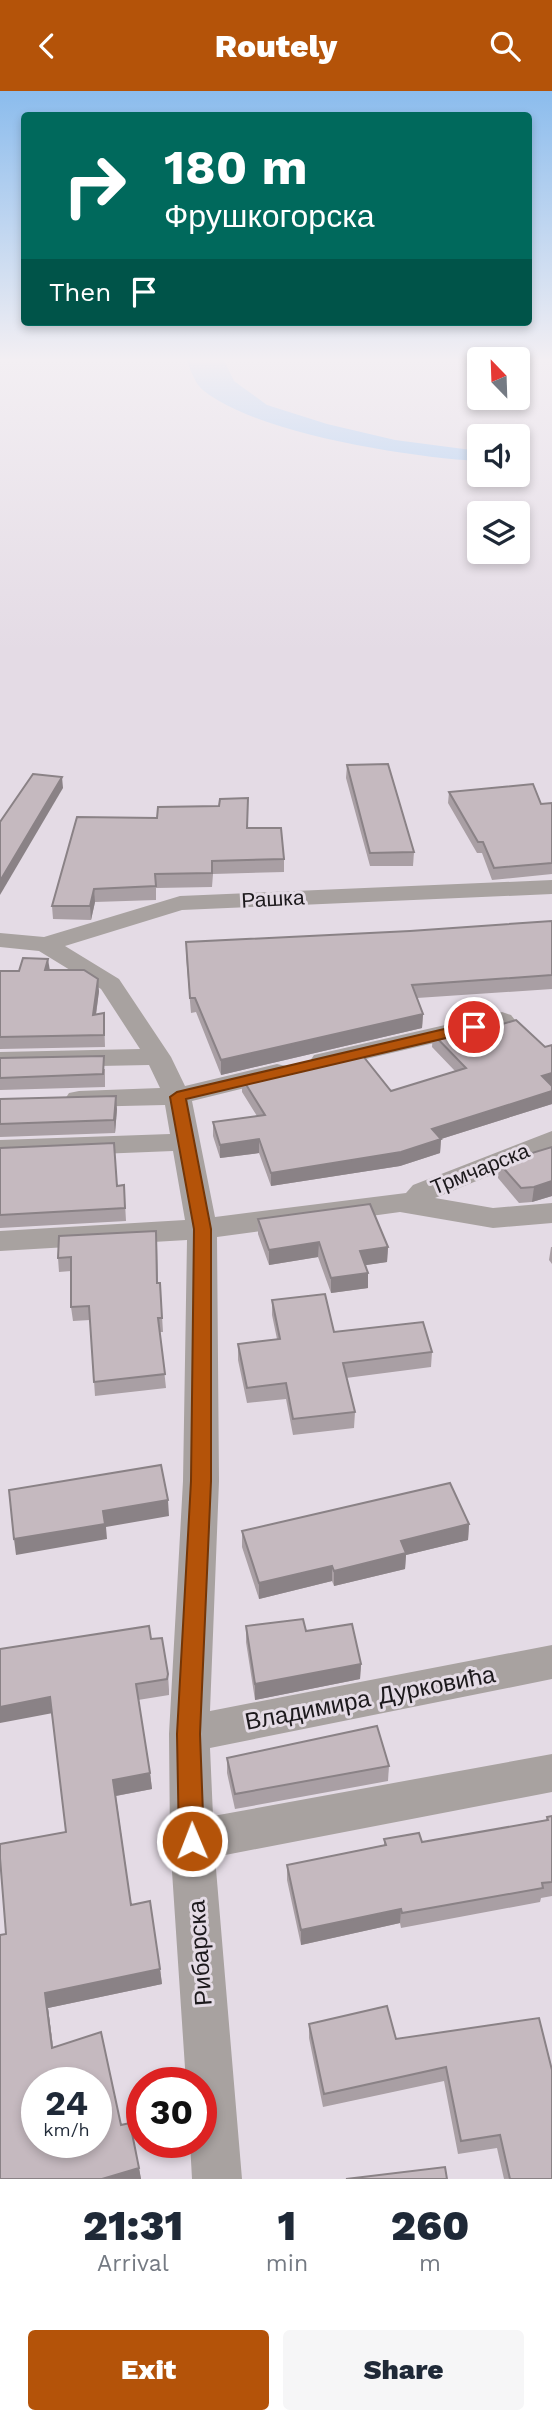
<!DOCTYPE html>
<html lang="en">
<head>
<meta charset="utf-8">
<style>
  :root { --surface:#fff; --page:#f6f6f7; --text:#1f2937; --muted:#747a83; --accent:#b45309 }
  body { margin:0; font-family:"Work Sans",sans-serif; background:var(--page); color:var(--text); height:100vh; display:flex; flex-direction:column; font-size:26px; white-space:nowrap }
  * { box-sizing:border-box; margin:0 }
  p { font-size:23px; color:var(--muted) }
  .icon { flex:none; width:38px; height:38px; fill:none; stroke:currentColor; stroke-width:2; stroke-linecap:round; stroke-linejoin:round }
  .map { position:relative; height:2088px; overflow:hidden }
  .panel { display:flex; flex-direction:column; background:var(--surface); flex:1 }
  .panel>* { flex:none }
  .top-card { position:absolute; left:21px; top:21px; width:511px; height:214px; border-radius:7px; box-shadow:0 4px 10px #0003; background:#00695c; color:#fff; overflow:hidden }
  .needle { width:46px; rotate:337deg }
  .buttons { position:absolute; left:467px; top:256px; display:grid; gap:14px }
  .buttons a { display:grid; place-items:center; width:63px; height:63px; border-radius:7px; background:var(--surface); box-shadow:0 4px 10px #0003; font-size:35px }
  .speed { position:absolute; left:21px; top:1976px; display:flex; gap:14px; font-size:35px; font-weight:700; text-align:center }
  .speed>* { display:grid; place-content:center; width:91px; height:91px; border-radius:50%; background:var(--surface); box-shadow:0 4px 10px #0003; line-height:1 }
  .speed small { font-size:18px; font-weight:400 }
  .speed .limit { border:10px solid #d22; background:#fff; color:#111 }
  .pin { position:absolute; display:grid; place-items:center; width:60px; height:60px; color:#fff; margin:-30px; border:4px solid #fff; border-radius:50%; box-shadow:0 2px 7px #0007 }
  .me { position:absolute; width:77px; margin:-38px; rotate:359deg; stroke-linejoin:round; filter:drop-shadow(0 0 5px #0008) }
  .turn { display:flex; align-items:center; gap:24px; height:147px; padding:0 28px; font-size:32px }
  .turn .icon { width:91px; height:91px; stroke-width:2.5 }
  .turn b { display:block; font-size:49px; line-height:60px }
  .then { display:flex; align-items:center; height:66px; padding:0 28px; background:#0003; gap:14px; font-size:26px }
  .eta { display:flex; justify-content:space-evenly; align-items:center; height:119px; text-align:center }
  .eta b { font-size:42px; font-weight:800; line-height:49px }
  .button { display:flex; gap:14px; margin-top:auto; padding:14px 28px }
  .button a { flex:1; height:80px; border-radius:7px; background:var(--accent); color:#fff; font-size:28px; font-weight:800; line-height:80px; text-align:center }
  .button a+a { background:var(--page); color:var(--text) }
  header { display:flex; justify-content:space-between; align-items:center; height:91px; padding:0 28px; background:var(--accent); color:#fff; font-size:32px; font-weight:800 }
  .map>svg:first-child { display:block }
</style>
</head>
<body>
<header><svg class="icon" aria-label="back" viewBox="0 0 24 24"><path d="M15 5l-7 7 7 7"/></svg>Routely<svg class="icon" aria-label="search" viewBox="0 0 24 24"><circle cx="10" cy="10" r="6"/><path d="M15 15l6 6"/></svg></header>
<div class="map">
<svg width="552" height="2088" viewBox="0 0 552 2088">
  <rect width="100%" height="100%" fill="#e4dbe5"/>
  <!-- water -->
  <path fill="#a1c9f5" d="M186 267H223L234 290 267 314 327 333 395 349 479 360V370C409 366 259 343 204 300 195 293 190 278 186 267Z"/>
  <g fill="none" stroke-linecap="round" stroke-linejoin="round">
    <!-- minor -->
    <g fill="#a8a2a0" fill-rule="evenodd">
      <path d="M552 789V803L182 819 65 855 119 888 171 966 185 995 277 973 286 975 290 981 286 987 192 1010 215 1126 406 1102 413 1094 552 1040V1059L435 1107 493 1117 552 1112V1132L493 1137 400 1121 217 1146 219 1390 210 1620 552 1554V1588L210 1657 213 1725 552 1663V1701L215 1766 242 2088H192L190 2051H201V1992H186L170 1750 169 1643 183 1390 187 1149 0 1160V1140L185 1129 173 1060 0 1067V1049L170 1043 165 1014 79 1016 69 1014 65 1008 69 1002 79 1000 160 997 149 974 0 977V961L140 958 101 898 39 860 0 856V842L44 846 180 805Z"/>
      <path d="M502 921 511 924 515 929 511 934 323 978 314 976 310 970 314 964Z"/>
    </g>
  </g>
  <!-- wall -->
  <g fill="#a99fa4">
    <path d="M347 674 414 761 413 775H370L346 687Z"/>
    <path d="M449 701 541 713 552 712V783L492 789 482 762H477L448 712Z"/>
    <path d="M157 727 248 737 284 768V781L213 783 212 796 156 797V809L95 811 91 829 53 828 52 815Z"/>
    <path d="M552 830V898L417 907 423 923 422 937 221 984 196 921 191 922 186 865 410 840Z"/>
    <path d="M49 879 99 900 96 924 104 922 105 956 0 958V880Z"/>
    <path d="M479 940 545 956 552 954V1013L441 1048 440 1062 400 1075 271 1095 259 1062 220 1067 213 1045V1031L257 1025 242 1001V987L391 1000 455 980 432 956 433 943Z"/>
    <path d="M0 967 105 978V996L0 999Z"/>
    <path d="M0 1008 117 1018 115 1042 0 1046Z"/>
    <path d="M552 1056V1105L532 1111 519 1112 498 1087 499 1072Z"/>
    <path d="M0 1057 117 1095 124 1094 126 1130 0 1137Z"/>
    <path d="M258 1128 388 1156 387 1171 366 1174 368 1197 331 1202 318 1166 269 1174 258 1143Z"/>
    <path d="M157 1153 158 1192H160L163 1241H160L166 1297 95 1305 90 1229 73 1230 71 1216V1180L59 1181 58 1167Z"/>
    <path d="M551 1156H552V1173L549 1169Z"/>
    <path d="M272 1209 334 1241 432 1261 431 1276 346 1287 355 1321 354 1337 293 1344 286 1308 247 1312 238 1269V1253L277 1248 272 1224Z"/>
    <path d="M469 1433 468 1449 406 1464 405 1478 334 1495 332 1490 259 1508 242 1456V1440Z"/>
    <path d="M246 1535 306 1540 361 1573 360 1588 255 1609 246 1551Z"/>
    <path d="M151 1548 168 1583 169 1599V1604L138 1609 150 1682 152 1698 116 1705 131 1814 160 1878 162 1893 48 1917 53 1956 121 2034 139 2077 141 2088H0L6 1843 66 1741Z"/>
    <path d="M227 1667 389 1675 388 1690 235 1718 227 1682Z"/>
    <path d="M552 1725V1805L541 1807 540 1811 401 1837 400 1832 301 1854 287 1789V1774L384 1754V1748L422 1751 546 1729 547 1726Z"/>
    <path d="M539 1927 552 2088H504L497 2057 458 2063 444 1990 323 2016 309 1947V1933L396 1948Z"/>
  </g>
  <!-- shaded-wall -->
  <g fill="#8a8286">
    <path d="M62 686 63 697 0 804V790Z"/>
    <path d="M94 798 95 811 91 829 90 815Z"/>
    <path d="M48 868 50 880 45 879Z"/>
    <path d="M98 888 99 900 94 937 93 924Z"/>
    <path d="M423 923 422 937 221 984V969Z"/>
    <path d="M552 982V995L542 985Z"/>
    <path d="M552 1000V1013L441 1048 440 1062 400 1075 271 1095V1082L432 1038Z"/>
    <path d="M116 1005 117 1018 115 1042 114 1029Z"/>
    <path d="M259 1048V1062L220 1067V1054Z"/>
    <path d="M552 1090V1105L532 1111 534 1096Z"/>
    <path d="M319 1151 318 1166 269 1174V1159Z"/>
    <path d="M388 1156 387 1171 360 1175V1160Z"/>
    <path d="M368 1182V1197L331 1202V1187Z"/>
    <path d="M168 1409 169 1425 106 1436 107 1448 16 1464 14 1448 103 1420Z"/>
    <path d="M469 1433 468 1449 406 1464 405 1478 334 1495V1480L401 1450Z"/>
    <path d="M332 1475V1490L259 1508V1492Z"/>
    <path d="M361 1573 360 1588 255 1609V1593Z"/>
    <path d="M50 1606 53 1622 0 1632V1616Z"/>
    <path d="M150 1682 152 1698 115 1705 113 1689Z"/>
    <path d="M401 1818 400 1832 301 1854V1839Z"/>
    <path d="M160 1878 162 1893 48 1917 55 1971 45 1902Z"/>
    <path d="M139 2077 141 2088H102Z"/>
  </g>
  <!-- building -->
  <g fill="#c5b9bf" stroke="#8a8286" stroke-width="2" fill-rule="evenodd">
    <path d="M388 673 414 761 370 762 347 674Z"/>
    <path d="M33 683 62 686 0 790V731Z"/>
    <path d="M533 693 541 713 552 712V772L494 777 483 751H478L449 701Z"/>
    <path d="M248 707 247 737H281L284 768 212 770V782L155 783 156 795 94 798 90 815H52L77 726 157 727 158 716 219 715 220 708Z"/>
    <path d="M552 830V884L412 894 423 923 221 969 195 907H190L186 851 410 840Z"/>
    <path d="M23 867 48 868 45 879H84L98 888 93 924 104 922V944L0 946V880H19Z"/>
    <path d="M516 929 545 956 552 954V982L542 985 552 995V1000L432 1038 441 1048 401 1061 271 1082 259 1048 220 1054 213 1031 265 1024 242 987 359 960 391 1000 466 977 433 943 472 933 479 940Z"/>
    <path d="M104 965 103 983 0 987V967Z"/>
    <path d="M116 1005 114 1029 0 1033V1008Z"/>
    <path d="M114 1052 117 1095 124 1094 125 1117 0 1124V1057Z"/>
    <path d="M552 1056V1090L534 1096 521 1097 499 1072Z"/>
    <path d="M370 1113 388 1156 360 1160 368 1182 331 1187 319 1151 269 1159 258 1128Z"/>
    <path d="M156 1140 157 1192H160L162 1227H158L165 1283 94 1291 89 1215 71 1216V1166L58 1167 59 1145Z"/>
    <path d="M325 1203 334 1241 423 1231 432 1261 343 1272 355 1321 293 1328 286 1292 247 1297 238 1253 280 1248 272 1209Z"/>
    <path d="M161 1374 168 1409 103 1420 105 1433 14 1448 9 1399Z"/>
    <path d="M450 1392 469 1433 401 1450 406 1462 334 1480 332 1475 259 1492 242 1440Z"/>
    <path d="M303 1528 306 1540 352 1533 361 1573 255 1593 246 1535Z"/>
    <path d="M149 1535 151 1548 162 1547 168 1583 167 1588 136 1593 150 1682 113 1689 131 1814 150 1810 160 1878 45 1902 52 1957 101 1941 121 2034 130 2032 139 2077 102 2088H0V1844L6 1843 0 1767V1753L66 1741 50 1606 0 1616V1558ZM37 1992H96V2051H37Z"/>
    <path d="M377 1635 389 1675 235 1703 227 1667Z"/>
    <path d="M552 1725V1791L542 1792 543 1797 402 1822 401 1818 301 1839 287 1774 386 1754 384 1748 419 1742 422 1751 548 1729 547 1726Z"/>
    <path d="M387 1915 396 1948 539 1927 552 1979V2088H510L500 2044 461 2050 446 1976 324 2003 309 1933Z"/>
    <path d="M445 2076 447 2088H346Z"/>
  </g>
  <!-- sky -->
  <linearGradient id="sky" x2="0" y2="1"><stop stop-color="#8bbced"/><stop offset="0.48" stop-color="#f3eff3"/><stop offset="1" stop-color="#f3eff3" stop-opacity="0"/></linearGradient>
  <rect width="552" height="560" fill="url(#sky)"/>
  <!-- route -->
  <path fill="#b45309" stroke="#753606" stroke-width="2" d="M474 931 480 932 482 936 480 939 186 1008 211 1138V1390L200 1643 204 1750 200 1759 192 1762 183 1759 179 1750 177 1643 191 1390 194 1138 170 1006 177 1001Z"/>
  <g text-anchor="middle" stroke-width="6" stroke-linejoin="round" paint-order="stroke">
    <!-- street labels -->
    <g font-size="21" fill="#1c191c" stroke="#e4dbe5">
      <text transform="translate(273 808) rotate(-3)" y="7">Рашка</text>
      <text transform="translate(480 1078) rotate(-22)" y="7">Трмчарска</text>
    </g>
    <!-- near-street labels -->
    <g font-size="24" fill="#1c191c" stroke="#e4dbe5">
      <text transform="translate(370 1607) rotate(-11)" y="8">Владимира Дурковића</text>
      <text transform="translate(200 1862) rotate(-94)" y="8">Рибарска</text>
    </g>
  </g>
</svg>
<div class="buttons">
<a><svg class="needle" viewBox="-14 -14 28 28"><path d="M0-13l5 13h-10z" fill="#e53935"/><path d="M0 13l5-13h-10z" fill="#747a83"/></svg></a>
<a><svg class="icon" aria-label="sound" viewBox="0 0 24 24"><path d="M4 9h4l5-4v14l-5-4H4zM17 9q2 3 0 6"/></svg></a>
<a><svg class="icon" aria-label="layers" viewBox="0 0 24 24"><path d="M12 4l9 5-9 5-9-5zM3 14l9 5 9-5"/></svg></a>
</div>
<div class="speed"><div>24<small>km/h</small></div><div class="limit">30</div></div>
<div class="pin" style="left:474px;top:936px;background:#d93025"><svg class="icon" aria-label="arrive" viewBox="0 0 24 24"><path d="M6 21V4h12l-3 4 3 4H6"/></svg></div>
<svg class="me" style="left:192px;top:1750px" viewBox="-20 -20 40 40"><circle r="17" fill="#b45309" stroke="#fff" stroke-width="3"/><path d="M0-11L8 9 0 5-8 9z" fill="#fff"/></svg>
<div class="top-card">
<div class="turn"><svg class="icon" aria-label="right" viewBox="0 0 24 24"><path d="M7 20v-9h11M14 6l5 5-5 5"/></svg><div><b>180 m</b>Фрушкогорска</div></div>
<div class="then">Then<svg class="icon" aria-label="arrive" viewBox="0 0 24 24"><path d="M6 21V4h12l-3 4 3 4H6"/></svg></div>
</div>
</div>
<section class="panel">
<div class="eta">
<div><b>21:31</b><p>Arrival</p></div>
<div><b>1</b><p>min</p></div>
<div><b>260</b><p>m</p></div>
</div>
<div class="button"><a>Exit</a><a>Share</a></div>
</section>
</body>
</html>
